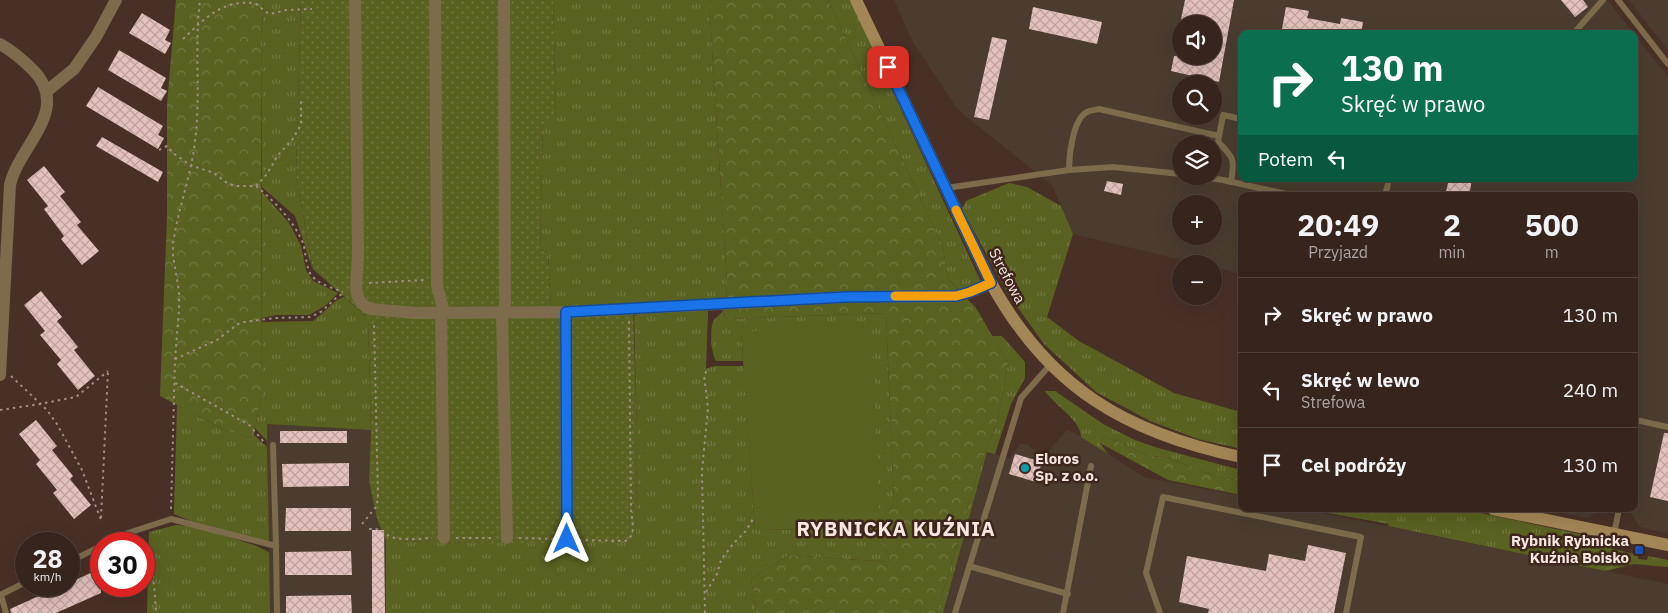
<!DOCTYPE html>
<html lang="pl">
<head>
<meta charset="utf-8">
<style>
  :root { --surface:#37241d; --page:#42302a; --text:#f1f3f6; --muted:#aaa4a4; --line:#51413b }
  body { margin:0; font-family:"IBM Plex Sans",sans-serif; background:var(--page); color:var(--text); height:100vh; display:flex; flex-direction:column; font-size:19px; white-space:nowrap }
  * { box-sizing:border-box; margin:0 }
  p { font-size:16px; color:var(--muted) }
  .icon { flex:none; width:28px; height:28px; fill:none; stroke:currentColor; stroke-width:2; stroke-linecap:round; stroke-linejoin:round }
  .map { position:relative; flex:1; overflow:hidden }
  .sheet { position:absolute; left:1238px; top:192px; width:400px; height:320px; display:flex; flex-direction:column; background:var(--surface); border-radius:10px; box-shadow:0 5px 20px #0002,0 0 0 1px var(--line) }
  .sheet>* { flex:none }
  .top-card { position:absolute; left:1238px; top:30px; width:400px; height:152px; border-radius:10px; box-shadow:0 5px 20px #0002,0 0 0 1px var(--line); background:#0b6e4f; color:#fff; overflow:hidden }
  .tools { position:absolute; left:1172px; top:15px; display:grid; gap:10px }
  .tools a { display:grid; place-items:center; width:50px; height:50px; border-radius:50%; background:var(--surface); box-shadow:0 5px 20px #0002,0 0 0 1px var(--line); font-size:25px }
  .speed { position:absolute; left:15px; top:532px; display:flex; gap:10px; font-size:25px; font-weight:700; text-align:center }
  .speed>* { display:grid; place-content:center; width:65px; height:65px; border-radius:50%; background:var(--surface); box-shadow:0 5px 20px #0002,0 0 0 1px var(--line); line-height:1 }
  .speed small { font-size:12px; font-weight:400 }
  .speed .limit { border:8px solid #d22; background:#fff; color:#111 }
  .pin { position:absolute; display:grid; place-items:center; width:42px; height:42px; color:#fff; margin:-21px; border-radius:10px; box-shadow:0 2px 8px #0006 }
  .me { position:absolute; width:55px; margin:-28px; rotate:0deg; stroke-linejoin:round; filter:drop-shadow(0 0 4px #0008) }
  .turn { display:flex; align-items:center; gap:18px; height:105px; padding:0 20px; font-size:22px }
  .turn .icon { width:65px; height:65px; stroke-width:2.5 }
  .turn b { display:block; font-size:35px; line-height:42px }
  .then { display:flex; align-items:center; height:48px; padding:0 20px; background:#0003; gap:10px; font-size:19px }
  .eta { display:flex; justify-content:space-evenly; align-items:center; height:85px; text-align:center }
  .eta b { font-size:30px; font-weight:800; line-height:35px }
  ul { padding:0; list-style:none }
  li { display:flex; align-items:center; gap:15px; height:75px; padding:0 20px; border-top:1px solid var(--line) }
  li div { flex:1 }
  li b { display:block; font-size:19px }
  li em { font-style:normal }
  .map>svg:first-child { display:block }
</style>
</head>
<body>
<div class="map">
<svg width="1668" height="613" viewBox="0 0 1668 613">
  <defs>
    <pattern id="grass-tufts" width="24" height="20" patternUnits="userSpaceOnUse" patternTransform="scale(1.25)"><rect width="24" height="20" fill="#596221"/><path d="M3 7l-1-3M5 7V3M7 7l1-3M15 17l-1-3M17 17v-4M19 17l1-3" fill="none" stroke="#727841"/></pattern>
    <pattern id="forest-crowns" width="20" height="18" patternUnits="userSpaceOnUse" patternTransform="scale(1.25)"><rect width="20" height="18" fill="#596221"/><path d="M2 6a3 3 0 1 1 6 0M12 15a3 3 0 1 1 6 0" fill="none" stroke="#727841"/></pattern>
    <pattern id="garden-dots" width="8" height="8" patternUnits="userSpaceOnUse" patternTransform="scale(1.25)"><rect width="8" height="8" fill="#596221"/><path d="M2 2h.1M6 6h.1" fill="none" stroke="#727841" stroke-width="1.8" stroke-linecap="round"/></pattern>
    <pattern id="building-cross-hatch" width="8" height="8" patternUnits="userSpaceOnUse" patternTransform="scale(1.25)"><rect width="8" height="8" fill="#e3c1bc"/><path d="M0 0l8 8M0 8l8-8" fill="none" stroke="#bda29e"/></pattern>
  </defs>
  <rect width="100%" height="100%" fill="#493027"/>
  <!-- industrial -->
  <g fill="#4b3c2f" fill-rule="evenodd">
    <path d="M894 0H1607L1634 34H1241V179H1634V34L1668 77V533L1639 527 1630 511 1620 509H1634V196H1241V274L1214 267V264H1199L1073 234 1052 185 958 110 913 42ZM1181 24H1214V56H1181ZM1181 84H1214V116H1181ZM1181 144H1214V176H1181ZM1181 204H1214V236H1181Z"/>
    <path d="M1629 0H1668V50Z"/>
    <path d="M266 424 371 430 369 481 377 519 386 541V613H270Z"/>
    <path d="M1067 430 1077 434 1144 477 1241 496V509H1303L1668 584V613H943L987 451 1009 459 1020 444H1027L1034 450 1046 454Z"/>
    <path d="M1542 509H1597L1595 513 1588 518Z"/>
  </g>
  <!-- grass -->
  <g fill="url(#grass-tufts)">
    <path d="M264 0H301L296 176 313 270 295 216 262 187 261 37Z"/>
    <path d="M553 0H709L727 285 725 303 551 309 548 252 540 250 543 122 556 121Z"/>
    <path d="M828 0H850L981 282 959 290 948 279 943 247Z"/>
    <path d="M1009 183 1027 187 1061 206 1073 234 1047 317 1079 341 1174 393 1241 412V449L1198 439 1150 421 1096 392 1044 344 1008 294 962 209 966 201Z"/>
    <path d="M262 192 289 223 301 246 306 270 313 281 338 293 325 306 309 315H276L262 318Z"/>
    <path d="M344 297 368 318 371 430 267 424V441L255 428 262 392V322L313 321 337 300Z"/>
    <path d="M725 308 724 319 886 313 894 504 867 537 884 545 890 562 789 555 751 579 756 613H386V541L494 543 635 538 636 529 637 434 634 316 639 313 707 309 708 312 706 369 715 366H744L755 530 868 528 741 332 743 361H716C711 354 709 328 714 320 717 316 722 313 725 308Z"/>
    <path d="M992 336H1002L1025 362V378L1011 404 995 454 987 452 943 613H937L975 481 998 419 1008 363Z"/>
    <path d="M1045 391H1055L1103 424 1135 440 1158 448 1241 470V481L1218 477 1165 457 1150 456 1104 436 1100 443 1108 454 1081 437C1081 420 1055 406 1045 391Z"/>
    <path d="M177 405 224 430 253 438V434L267 447 269 542 191 521 174 514Z"/>
    <path d="M1383 509H1453L1481 513 1584 535 1606 547 1638 555V559L1647 560 1648 556 1668 560V567L1634 564 1605 571 1388 526 1391 516 1387 510Z"/>
    <path d="M176 525 198 527 254 545 269 552 270 613H147L149 532Z"/>
  </g>
  <!-- forest -->
  <g fill="url(#forest-crowns)">
    <path d="M176 0H264L261 37 262 392 253 438 224 430 160 396 167 216V104Z"/>
    <path d="M709 0H828L943 247 948 279 976 308 1008 363 998 419 975 481 937 613H756L751 579 789 555 890 562 884 545 866 537 894 504 886 313 724 319 727 285Z"/>
    <path d="M1104 436 1150 456 1165 457 1218 477 1241 481V495L1168 480 1100 443Z"/>
    <path d="M1306 509H1383L1387 510 1391 516 1389 524Z"/>
  </g>
  <!-- garden -->
  <path fill="url(#garden-dots)" d="M301 0H553L556 121 543 123 540 250 548 252 551 309 633 303 637 434 636 529 635 538 628 543H494L386 541 377 519 369 481 371 430 368 318 313 269 296 176Z"/>
  <!-- pitch -->
  <path fill="#596221" d="M872 322 879 518 868 528 755 530 741 332Z"/>
  <!-- building -->
  <g fill="url(#building-cross-hatch)">
    <path d="M1185 0H1234L1219 82 1171 71 1174 56H1214V24H1180Z"/>
    <path d="M1561 0H1583L1588 7 1575 17Z"/>
    <path d="M1033 7 1102 22 1097 44 1029 29Z"/>
    <path d="M1286 7 1309 11 1307 18 1340 24 1341 18 1363 22 1362 29H1364V34H1281Z"/>
    <path d="M142 13 170 30 165 40 171 43 165 54 129 33Z"/>
    <path d="M992 37 1007 40 989 120 974 117Z"/>
    <path d="M119 50 166 78 161 88 167 91 161 101 108 70Z"/>
    <path d="M98 87 163 126 158 135 164 138 158 149 86 106Z"/>
    <path d="M102 137 163 172 158 182 96 146Z"/>
    <path d="M44 166 65 192 60 196 81 222 77 225 99 251 82 265 61 239 64 236 44 209 48 206 27 180Z"/>
    <path d="M1449 179H1472L1469 196H1445Z"/>
    <path d="M1107 181 1123 184 1121 195 1104 191Z"/>
    <path d="M41 291 62 317 57 321 78 347 74 350 95 376 78 390 57 364 61 360 40 335 45 331 24 305Z"/>
    <path d="M36 420 57 446 52 450 73 476 70 479 91 505 74 519 53 493 57 490 36 464 40 460 19 434Z"/>
    <rect x="280" y="431" width="67" height="12"/>
    <path d="M1664 433H1668V501L1650 497Z"/>
    <path d="M1015 454 1042 462 1036 482 1009 474Z"/>
    <path d="M349 463V486L283 487 282 464Z"/>
    <path d="M286 508H351V531H285Z"/>
    <path d="M372 530H384L385 613H372Z"/>
    <path d="M1308 545 1346 553 1334 613H1208L1209 609 1179 602 1187 556 1266 571 1269 554 1305 561Z"/>
    <path d="M351 551 352 575H285V552Z"/>
    <path d="M101 568V593L56 613H11L10 609 61 586H69V583Z"/>
    <path d="M351 595 352 613H286V596Z"/>
  </g>
  <g fill="none" stroke-linecap="round" stroke-linejoin="round">
    <!-- path -->
    <g stroke="#a18c84" stroke-width="2" stroke-dasharray="2.5 4" stroke-linecap="butt">
      <path d="M183 39C203 20 221 0 253 3 260 5 263 11 270 14L286 10 312 9"/>
      <path d="M159 150 167 146 173 153 190 165 214 173 227 183 234 186H256C275 202 293 220 303 243 306 252 306 270 312 276 320 285 333 288 343 292"/>
      <path d="M256 186 267 174 278 155 292 140 301 125V99"/>
      <path d="M369 283 424 280"/>
      <path d="M175 359 217 340 238 324 244 322 275 318 311 317 322 311 337 297 344 293"/>
      <path d="M11 376 47 410 57 424 82 470 101 520"/>
      <path d="M175 383 249 425 264 442"/>
      <path d="M0 410 40 404 76 397 108 371"/>
      <path d="M171 509 175 359 179 310V291L173 256V244C178 209 191 176 195 142 201 95 194 47 200 0"/>
      <path d="M101 518 108 371"/>
      <path d="M362 524 376 507 378 499 374 322"/>
      <path d="M369 529C387 528 383 536 395 538 406 540 420 539 432 538"/>
      <path d="M456 538H494"/>
      <path d="M519 538 554 539"/>
      <path d="M579 540 625 541C637 536 632 521 631 510L629 321"/>
      <path d="M144 551C154 566 155 595 156 613"/>
      <path d="M706 592 717 574 721 560 733 544 746 531 754 517"/>
      <path d="M705 613 702 471 708 408 704 375 708 369"/>
    </g>
    <!-- lane -->
    <g stroke="#7d6b4c" stroke-width="6">
      <path d="M1618 0 1668 64"/>
      <path d="M1573 34 1603 0"/>
      <path d="M1069 170C1069 155 1073 119 1087 112 1091 110 1096 110 1099 109L1219 136"/>
      <path d="M1196 176 1223 180 1295 196"/>
      <path d="M1231 182C1235 160 1234 157 1218 142L1223 115 1241 119"/>
      <path d="M946 188 1069 170 1113 167 1181 174"/>
      <path d="M1385 196 1389 179"/>
      <path d="M1634 430 1636 420 1668 427"/>
      <path d="M1614 534 1619 509"/>
      <path d="M105 544 128 533 171 519 276 546 273 445"/>
      <path d="M276 546 277 613"/>
      <path d="M69 562 101 546"/>
      <path d="M969 566 1068 594"/>
      <path d="M0 595 26 582"/>
      <path d="M1 595 6 613"/>
      <path d="M955 613 1021 398 1050 365"/>
      <path d="M1063 613 1091 466"/>
      <path d="M1160 613 1146 573 1163 497 1361 537 1346 613"/>
    </g>
    <!-- street -->
    <g stroke="#7d6b4c" stroke-width="12">
      <path d="M355 0 358 248C358 256 358 264 357 272 356 287 353 301 370 309L416 313 572 312 845 297 956 296 970 292 991 283"/>
      <path d="M435 0 437 286 444 312"/>
      <path d="M504 0 505 313"/>
      <path d="M0 44C13 51 23 60 33 70 72 110 19 145 10 185L0 375"/>
      <path d="M47 91 74 69 96 37 116 0"/>
      <path d="M441 312 444 538"/>
      <path d="M566 312 567 539"/>
      <path d="M502 313 507 538"/>
    </g>
    <!-- secondary -->
    <g stroke="#a38655" stroke-width="12">
      <path d="M856 0 991 283C1049 388 1126 433 1241 457"/>
      <path d="M1493 509 1668 545"/>
    </g>
  </g>
  <g fill="none" stroke-linecap="round" stroke-linejoin="round">
    <defs>
      <path id="route" d="M567 539 566 312 845 297 956 296 970 292 991 283 888 67"/>
    </defs>
    <!-- route casing -->
    <use href="#route" stroke="#114b97" stroke-width="12"/>
    <!-- route -->
    <use href="#route" stroke="#1a73e8" stroke-width="9"/>
    <!-- slow -->
    <path stroke="#f59e0b" stroke-width="9" d="M895 296H956L970 292 991 283 956 210"/>
  </g>
  <!-- markers -->
  <circle fill="#0f9aa8" stroke="#3e261d" stroke-width="2" cx="1025" cy="468" r="5"/>
  <rect fill="#1a4fb4" stroke="#3e261d" stroke-width="2" x="1634" y="545" width="10" height="10" rx="2.5"/>
  <g text-anchor="middle" stroke-width="5" stroke-linejoin="round" paint-order="stroke">
    <!-- street labels -->
    <g font-size="15" fill="#f8e7e1" stroke="#3e261d">
      <text transform="translate(1007 276) rotate(62)" y="5">Strefowa</text>
    </g>
    <!-- poi labels -->
    <g font-size="15" font-weight="bold" fill="#f8e7e1" stroke="#3e261d" text-anchor="start">
      <text x="1035" y="464">Eloros<tspan x="1035" dy="17">Sp. z o.o.</tspan></text>
      <text x="1629" y="546" text-anchor="end">Rybnik Rybnicka<tspan x="1629" dy="17">Kuźnia Boisko</tspan></text>
    </g>
    <!-- district labels -->
    <g font-size="20" font-weight="bold" letter-spacing="1" fill="#f8e7e1" stroke="#3e261d">
      <text x="896" y="536">RYBNICKA KUŹNIA</text>
    </g>
  </g>
</svg>
<div class="tools">
<a><svg class="icon" aria-label="sound" viewBox="0 0 24 24"><path d="M4 9h4l5-4v14l-5-4H4zM17 9q2 3 0 6"/></svg></a>
<a><svg class="icon" aria-label="search" viewBox="0 0 24 24"><circle cx="10" cy="10" r="6"/><path d="M15 15l6 6"/></svg></a>
<a><svg class="icon" aria-label="layers" viewBox="0 0 24 24"><path d="M12 4l9 5-9 5-9-5zM3 14l9 5 9-5"/></svg></a>
<a>+</a>
<a>−</a>
</div>
<div class="speed"><div>28<small>km/h</small></div><div class="limit">30</div></div>
<div class="pin" style="left:888px;top:67px;background:#d93025"><svg class="icon" aria-label="arrive" viewBox="0 0 24 24"><path d="M6 21V4h12l-3 4 3 4H6"/></svg></div>
<svg class="me" style="left:567px;top:539px" viewBox="-20 -20 40 40"><path d="M0-17L14 15 0 8-14 15z" fill="#1a73e8" stroke="#fff" stroke-width="4"/></svg>
<div class="top-card">
<div class="turn"><svg class="icon" aria-label="right" viewBox="0 0 24 24"><path d="M7 20v-9h11M14 6l5 5-5 5"/></svg><div><b>130 m</b>Skręć w prawo</div></div>
<div class="then">Potem<svg class="icon" aria-label="left" viewBox="0 0 24 24"><path d="M17 20v-9H6M10 6l-5 5 5 5"/></svg></div>
</div>
<section class="sheet">
<div class="eta">
<div><b>20:49</b><p>Przyjazd</p></div>
<div><b>2</b><p>min</p></div>
<div><b>500</b><p>m</p></div>
</div>
<ul>
<li><svg class="icon" aria-label="right" viewBox="0 0 24 24"><path d="M7 20v-9h11M14 6l5 5-5 5"/></svg><div><b>Skręć w prawo</b></div><em>130 m</em></li>
<li><svg class="icon" aria-label="left" viewBox="0 0 24 24"><path d="M17 20v-9H6M10 6l-5 5 5 5"/></svg><div><b>Skręć w lewo</b><p>Strefowa</p></div><em>240 m</em></li>
<li><svg class="icon" aria-label="arrive" viewBox="0 0 24 24"><path d="M6 21V4h12l-3 4 3 4H6"/></svg><div><b>Cel podróży</b></div><em>130 m</em></li>
</ul>
</section>
</div>
</body>
</html>
